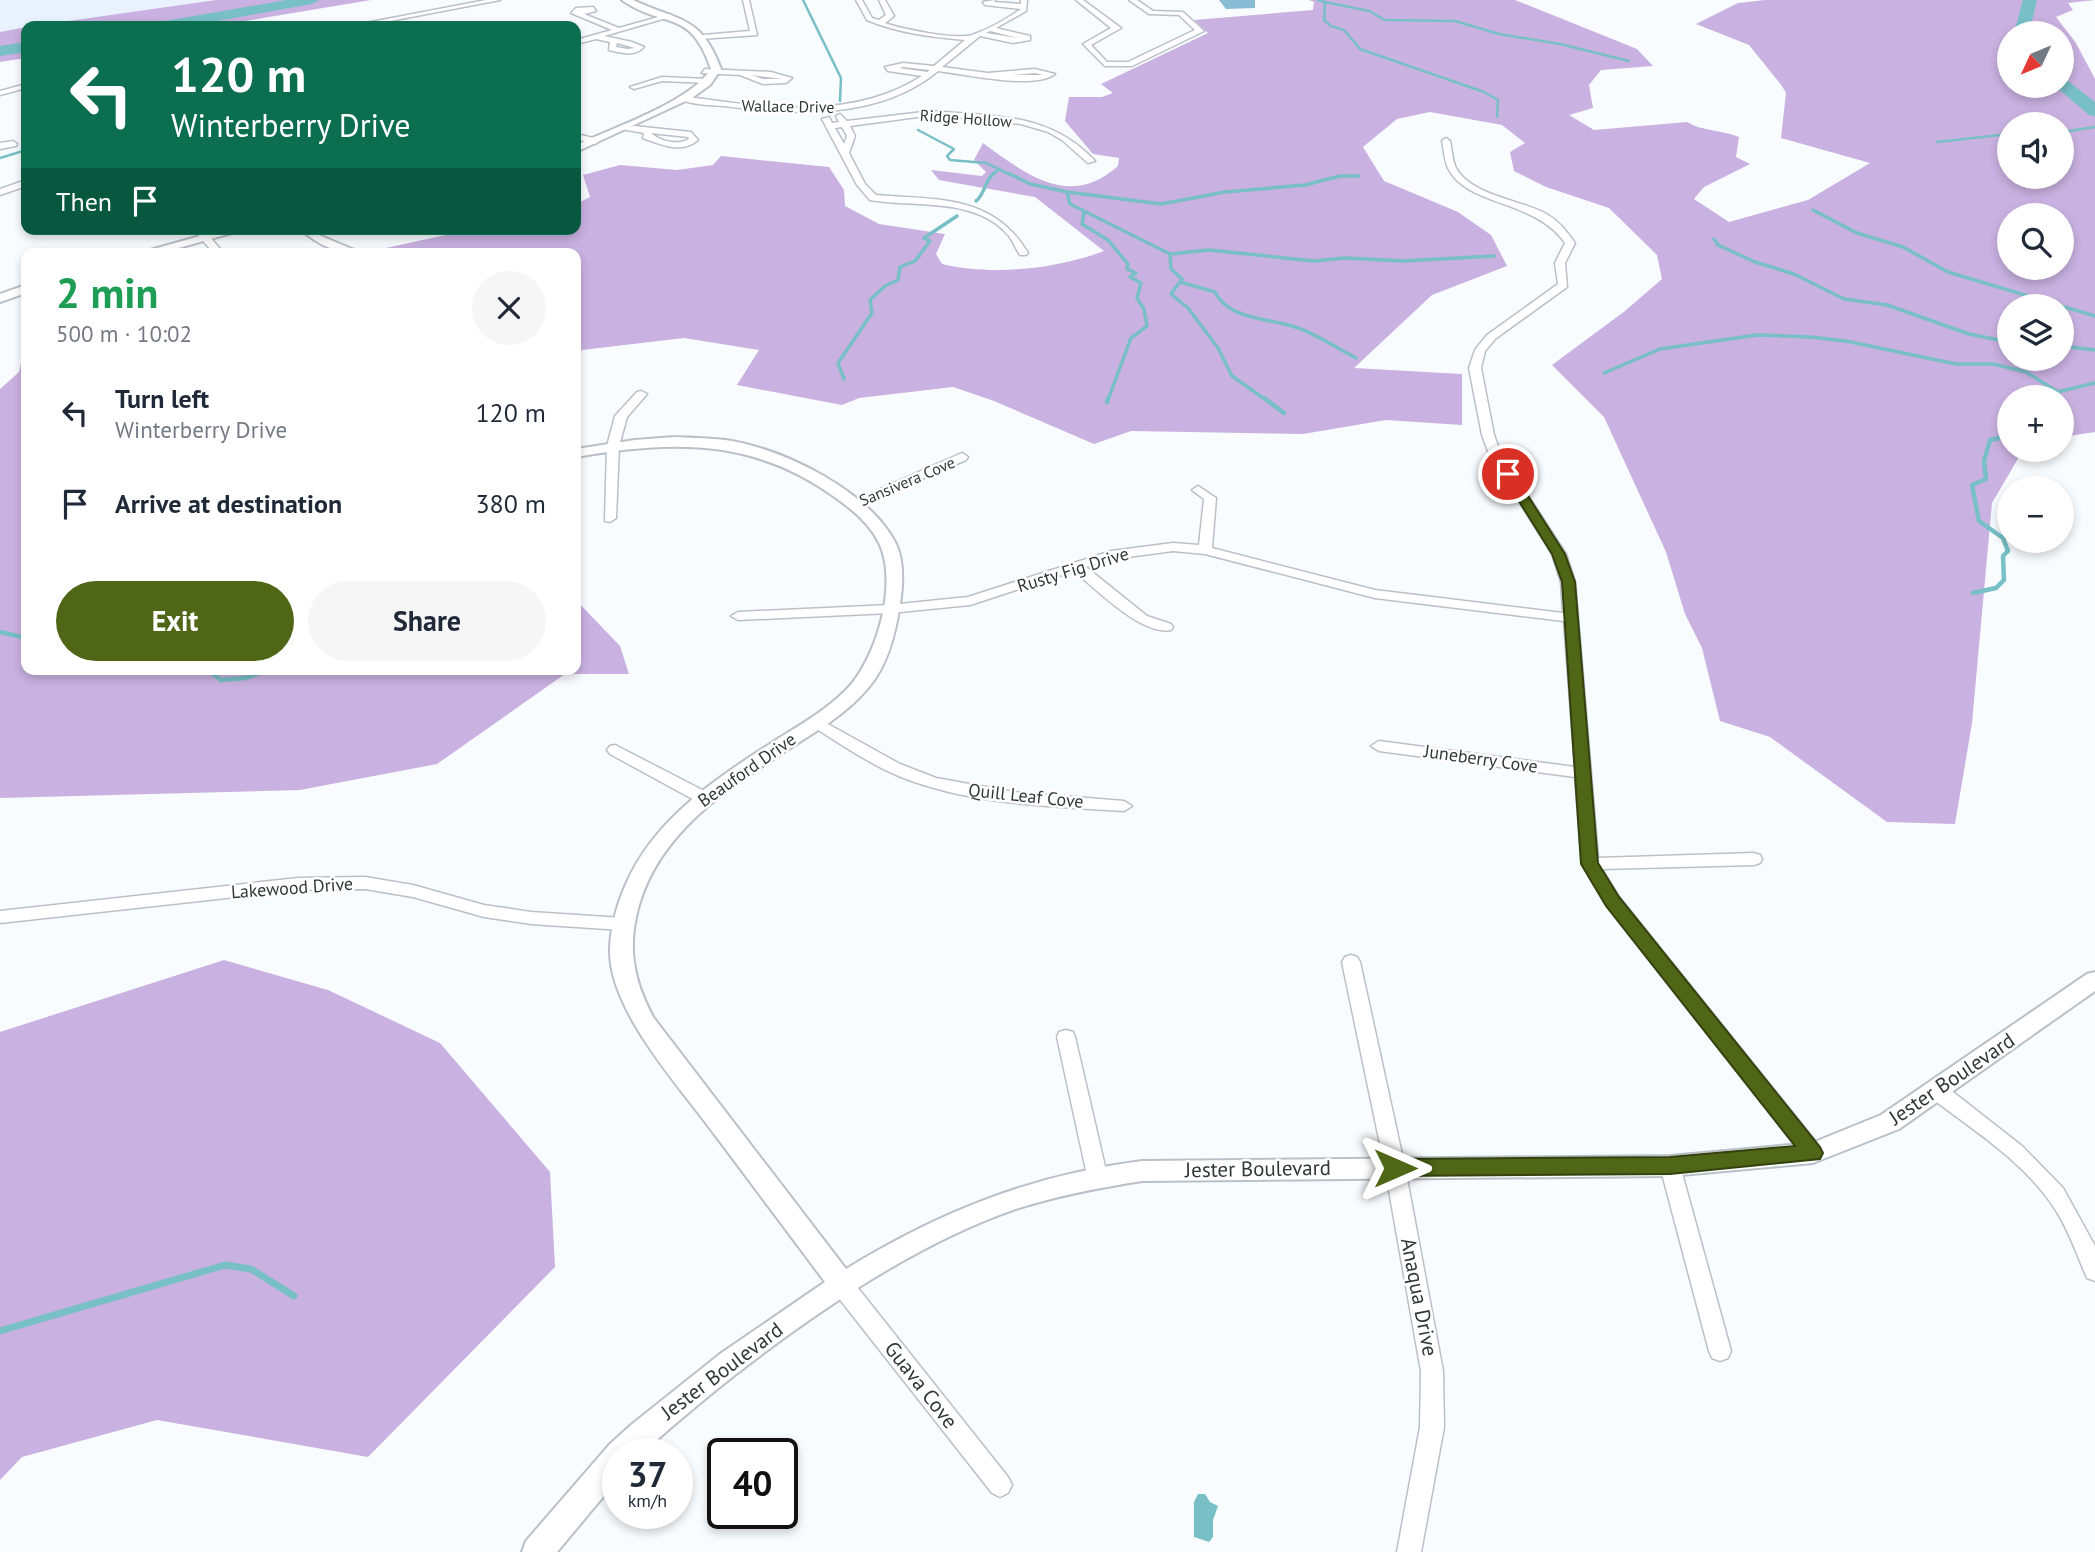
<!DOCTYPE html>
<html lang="en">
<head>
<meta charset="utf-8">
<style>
  :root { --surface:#fff; --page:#f6f6f7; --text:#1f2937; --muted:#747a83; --accent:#4f6616 }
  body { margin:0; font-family:"PT Sans",sans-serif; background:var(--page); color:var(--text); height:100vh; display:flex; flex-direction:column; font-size:26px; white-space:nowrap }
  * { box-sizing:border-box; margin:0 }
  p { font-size:23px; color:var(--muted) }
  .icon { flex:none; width:38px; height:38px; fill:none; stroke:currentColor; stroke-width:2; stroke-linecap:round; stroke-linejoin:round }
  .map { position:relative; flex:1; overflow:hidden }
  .drawer { position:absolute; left:21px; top:248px; width:560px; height:427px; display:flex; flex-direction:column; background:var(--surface); border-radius:14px; box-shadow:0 4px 10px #0003 }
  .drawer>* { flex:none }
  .banner { position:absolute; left:21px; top:21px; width:560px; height:214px; border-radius:14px; box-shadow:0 4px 10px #0003; background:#0b6e4f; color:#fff; overflow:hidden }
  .needle { width:46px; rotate:226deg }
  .fabs { position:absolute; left:1997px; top:21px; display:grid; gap:14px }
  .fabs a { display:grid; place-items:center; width:77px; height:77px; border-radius:50%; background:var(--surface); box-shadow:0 4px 10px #0003; font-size:35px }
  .speed { position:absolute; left:602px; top:1438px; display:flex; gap:14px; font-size:35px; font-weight:700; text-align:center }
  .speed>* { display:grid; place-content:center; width:91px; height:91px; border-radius:50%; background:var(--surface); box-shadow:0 4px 10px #0003; line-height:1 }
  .speed small { font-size:18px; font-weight:400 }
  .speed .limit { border:4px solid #111; border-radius:10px; background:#fff; color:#111 }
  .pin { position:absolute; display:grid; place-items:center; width:60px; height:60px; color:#fff; margin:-30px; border:4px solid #fff; border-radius:50%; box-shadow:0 2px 7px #0007 }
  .me { position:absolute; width:77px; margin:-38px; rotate:90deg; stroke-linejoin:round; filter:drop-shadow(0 0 5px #0008) }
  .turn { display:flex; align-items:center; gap:24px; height:147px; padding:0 35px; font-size:32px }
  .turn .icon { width:91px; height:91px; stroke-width:2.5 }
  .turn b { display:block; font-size:49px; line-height:60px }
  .then { display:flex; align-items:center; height:66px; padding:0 35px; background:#0003; gap:14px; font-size:26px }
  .round { display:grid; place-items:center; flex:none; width:74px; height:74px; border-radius:37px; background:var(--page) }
  .overview { display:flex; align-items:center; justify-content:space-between; height:119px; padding:0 35px }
  h1 { font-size:42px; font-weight:700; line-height:52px; color:#1e9e55 }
  .action { display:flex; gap:14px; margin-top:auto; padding:14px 35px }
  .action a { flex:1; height:80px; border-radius:42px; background:var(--accent); color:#fff; font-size:28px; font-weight:700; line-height:80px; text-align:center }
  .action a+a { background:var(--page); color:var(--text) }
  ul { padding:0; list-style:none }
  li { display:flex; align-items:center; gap:21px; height:91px; padding:0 35px }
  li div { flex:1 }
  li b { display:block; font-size:26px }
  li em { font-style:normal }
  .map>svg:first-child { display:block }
</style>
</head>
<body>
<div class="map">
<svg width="2095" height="1552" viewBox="0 0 2095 1552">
  <rect width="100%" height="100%" fill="#f9fcff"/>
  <!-- built -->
  <path fill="#e9f2fe" d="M0 0H216L0 32Z"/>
  <!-- forest -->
  <g fill="#c9b1e1" fill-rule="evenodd">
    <path d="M216 0H371L215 26H33Z"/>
    <path d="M1309 0H1515L1637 49 1653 66 1601 70 1589 85 1593 108 1569 115 1594 130 1687 122C1701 131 1722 130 1739 137L1736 157 1750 164 1704 187 1694 199 1729 222 1808 200 1870 163 1781 138 1786 93 1782 86 1749 45 1696 24 1738 3 1765 0H2095L2068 3 2073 10 2056 17 2076 43 2095 79V432L2062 437V397H2009V450H2023L1992 503 1972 723 1955 824 1887 822 1770 737 1720 721 1702 648 1685 614 1666 552 1604 417 1552 365 1625 311 1662 279 1657 255 1609 208 1546 187 1514 171 1510 152 1525 143 1502 125 1430 112 1397 119 1363 147 1384 181 1458 212 1491 235 1507 266 1432 295 1354 368 1462 374V425L1386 420 1303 434 1131 431 1094 444 994 401 953 387 859 398 842 405 737 385 759 350 684 338 582 350 576 354V254H377L372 251 473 229H576V204L590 197 583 175 620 165 677 170 713 165 721 156 829 167 844 190 845 206 879 224 945 234 936 254 942 264C992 276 1057 269 1104 251L1035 197 939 180 931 170 982 176 986 172 974 160 983 143C1027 175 1070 209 1118 166L1119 158 1093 154 1065 121 1069 97H1102L1113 93 1101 84 1208 33 1194 20 1313 10 1314 2ZM2009 33H2062V86H2009ZM2009 124H2062V177H2009ZM2009 215H2062V268H2009ZM2009 306H2062V359H2009Z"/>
    <path d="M26 27V58L0 62V32Z"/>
    <path d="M23 354H26V670H576V600L620 646 629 674H565L437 764 300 790 0 798V389L19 372Z"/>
    <path d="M224 960 328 990 440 1043 550 1172 555 1267 368 1457 157 1420 22 1457 0 1480V1032Z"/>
  </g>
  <!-- water -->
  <path fill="#78bfc6" d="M1198 1494H1205L1210 1502 1218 1506 1213 1520V1537L1209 1542 1194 1537V1502Z"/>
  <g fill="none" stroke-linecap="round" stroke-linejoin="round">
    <!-- stream-far3 -->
    <g stroke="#78bfc6" stroke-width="2.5">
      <path d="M803 0 841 78 840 101"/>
      <path d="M1318 0 1325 2 1324 20 1331 26 1344 30 1360 49 1484 92 1498 100 1497 117"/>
      <path d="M1325 2 1369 11 1385 20 1455 21 1499 34 1560 44 1629 61"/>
      <path d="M918 130 954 149 947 156 950 160 986 163 1011 175"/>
      <path d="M2062 132 2095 127"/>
      <path d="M1937 142 2009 134"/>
      <path d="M0 158 26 150"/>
      <path d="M993 175 998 170"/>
    </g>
    <!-- stream-far2 -->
    <g stroke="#78bfc6" stroke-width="3.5">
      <path d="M1008 173 1030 184 1067 192 1070 204 1170 254 1171 269 1182 279 1171 294 1188 308 1218 348 1232 376 1266 400"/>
      <path d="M1067 192 1161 204 1225 192 1305 185 1340 176H1359"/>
      <path d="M976 201C985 194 984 182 994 173"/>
      <path d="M1813 210 1857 233 1903 247 1948 272 2095 316"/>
      <path d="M1084 212 1082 224 1108 240 1128 264 1127 269 1136 273 1130 277 1141 283 1137 298 1144 309 1147 326 1131 338 1108 400"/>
      <path d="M1714 239 1718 245 1755 262 1794 274 1844 299 1887 305 1969 334 2009 342"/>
      <path d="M1170 254 1209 250 1314 261 1345 258 1404 261 1494 256"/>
      <path d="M1180 282 1215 292C1229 320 1267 318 1292 326 1314 332 1336 348 1356 358"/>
      <path d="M2062 346 2095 350"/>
      <path d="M1604 373 1660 349 1757 335 1810 337 1846 341 1956 364H1993L2026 372 2058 392"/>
      <path d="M844 379 838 363 872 313 870 300 885 286 898 280 900 267 915 261 930 241 924 238 957 216"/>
      <path d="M2049 397V394L2095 383"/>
    </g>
    <!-- stream-far1 -->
    <g stroke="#78bfc6" stroke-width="4.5">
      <path d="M1264 398 1284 413"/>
      <path d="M1107 402 1108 398"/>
      <path d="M1973 593 1996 588 2004 580 2003 556 2008 551 2003 538 1979 521 1972 485 1986 479 1984 461 1990 440 2009 436"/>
      <path d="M0 632 26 638"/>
      <path d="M208 670 221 680 246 678 267 670"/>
    </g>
    <!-- stream -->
    <path stroke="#78bfc6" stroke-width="7" d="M0 1331 225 1265 251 1269 294 1296"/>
    <!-- river -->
    <g fill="#78bfc6" fill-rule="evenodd">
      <path d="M287 0H319L312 4 189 26H157L165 21Z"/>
      <path d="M2023 0H2037L2029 33H2014Z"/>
      <path d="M26 42V52L0 56V46Z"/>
      <path d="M2062 79 2068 81 2095 102V116L2089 115 2056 87 2055 86H2062Z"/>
    </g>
    <defs>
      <g id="minor">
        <path d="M486 0H500L364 26H350Z"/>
        <path d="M743 0H749L757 35 700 39 703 35 750 31Z"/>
        <path d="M856 0H862L872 18 879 20 886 15 879 0H885L894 16 885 23C900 29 957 40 972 35 987 30 1007 19 1021 9L985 5 983 2 995 0 994 2 1021 4V0H1027L1026 11 996 28 1030 36V40L1013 43 980 36 942 67 988 73 1035 69 1055 74C1034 90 964 74 938 71 879 120 795 115 724 106 710 105 689 105 677 98L681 96C761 107 850 122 922 76L888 71 885 67 903 63 934 66 965 40C931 37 898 33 867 20ZM990 31 1018 38 986 33ZM903 67 930 70 927 72 899 68ZM1035 73 1043 75H1012Z"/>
        <path d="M1076 0H1083L1121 28 1091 45 1107 62H1128L1195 30 1179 15 1149 14 1129 0H1137L1153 11 1183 12 1204 31 1132 66H1105L1083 44 1111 28Z"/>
        <path d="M593 7 596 11 584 14 619 28 669 14 673 16 604 36 632 42 644 47C634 57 622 53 609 50L610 42 596 39 576 44V40L612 30 571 13 576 8ZM617 43 635 48 627 49 616 47Z"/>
        <path d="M705 69 771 72 792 78 786 83 763 84 740 75 702 73ZM751 75 783 79H763Z"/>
        <path d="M662 77 708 79 712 81 708 83 662 81 634 89 630 87Z"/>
        <path d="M26 84V88L0 95V91Z"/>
        <path d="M932 111C995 117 1049 112 1095 161L1088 163 1062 140 1048 132 1021 124 932 115 850 126 855 136 849 153 865 184 876 195C936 200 993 194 1028 253L1026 255H1020C1016 249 1013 242 1009 236 976 196 914 208 870 200L857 185 822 119 829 117 832 123 839 122 836 116 840 114 847 121ZM842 127 847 136 844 144 835 128Z"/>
        <path d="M624 125 691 132 698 140C681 154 662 145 643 138L644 133 621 129V125ZM651 133 688 137 689 139C677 146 660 141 651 133Z"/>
        <path d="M576 134 598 139 599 141 595 144 576 139Z"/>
        <path d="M1446 138 1450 141C1452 149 1452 160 1456 168 1471 196 1523 200 1548 215 1560 222 1567 232 1575 243L1565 263 1567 287 1495 339 1485 351 1481 368 1494 435 1501 454 1566 554 1575 582 1598 858 1754 853 1760 855 1762 859 1760 863 1754 865 1602 869 1619 897 1820 1147 1823 1153 1820 1159 1813 1161 1806 1159 1607 905 1582 864 1575 777 1379 751 1371 746 1379 741 1575 767 1564 621 1375 598 1205 554 1173 551 1113 559 1086 567 1147 616 1171 624 1173 627 1171 630C1142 636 1096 589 1074 571L970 605 890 613 738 620 731 616 738 612 890 605 968 597 1111 551 1173 543 1199 545 1204 499 1192 490 1198 486 1216 498 1212 548 1375 590 1563 613 1561 582 1552 554 1489 454 1482 435 1469 368 1475 350 1487 335 1558 284 1555 263 1565 243C1535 199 1467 207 1448 168 1444 160 1444 149 1442 141Z"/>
        <path d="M13 141 17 144 16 146 0 149V143Z"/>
        <path d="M26 180V186L0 195V189Z"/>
        <path d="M193 229H203L221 250 220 254H210L211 250Z"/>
        <path d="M641 391 647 394 627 417 619 446 616 518 610 522 605 521 607 446 615 416 637 392Z"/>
        <path d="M962 453 968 457 966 460 856 507 852 508 846 504Z"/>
        <path d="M817 718 900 764 936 778 1014 792 1124 801 1132 806 1124 811C1049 806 972 805 901 777 869 764 841 744 812 726L809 723 812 720Z"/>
        <path d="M615 745 710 794 712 798 710 802H698L610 754 607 750 610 746Z"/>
        <path d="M365 877 413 885 484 905 531 912 622 918 628 920 631 924 628 928 622 930 531 924 484 917 413 897 365 889 298 890 0 923V911L298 878Z"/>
        <path d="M1351 955 1357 957 1360 962 1405 1168 1443 1371 1444 1427 1421 1552H1397L1420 1427 1421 1371 1385 1168 1342 962 1345 957Z"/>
        <path d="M1066 1030 1073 1032 1075 1037 1107 1175 1104 1181 1097 1184 1090 1181 1087 1175 1057 1037 1059 1032Z"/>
        <path d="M1937 1083 1944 1085 2022 1146 2063 1188 2095 1246V1281L2087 1278C2077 1255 2069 1231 2055 1209 2025 1162 1973 1130 1930 1097L1927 1091 1930 1085Z"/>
        <path d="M1670 1157 1677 1160 1680 1166 1731 1351 1728 1358 1720 1361 1712 1358 1709 1351 1660 1166 1663 1160Z"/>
        <path d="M842 1275 850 1278 1008 1477 1012 1485 1008 1493 1000 1497 992 1493 834 1292 831 1285 834 1278Z"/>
      </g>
      <g id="tertiary">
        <path d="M622 0H633C680 22 701 15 721 69L710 85 692 98 576 152V145C613 128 690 102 711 69 690 7 665 30 622 0Z"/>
        <path d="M225 229H246L157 254H136Z"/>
        <path d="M301 229H314L321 236 364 254C341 254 317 246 301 229Z"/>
        <path d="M26 285V293L0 302V294Z"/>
        <path d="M674 437C694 438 713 438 732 441 787 451 868 491 895 542 905 561 903 588 899 610 895 634 889 658 875 679 855 707 827 725 798 743 734 785 662 827 639 905 627 947 633 979 653 1017L846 1269C940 1211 1032 1175 1142 1161L1670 1156 1812 1143 1881 1115 2087 974 2095 972V991L1899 1129 1813 1163 1670 1176 1142 1181C1098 1188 1055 1196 1013 1210 886 1254 740 1365 641 1454H618V1479L557 1552H522L526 1541 610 1444 631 1425 720 1354 825 1282C788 1233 752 1184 715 1135 680 1087 610 1012 610 951 610 928 617 905 626 884 656 816 719 777 779 738 802 724 826 710 846 690 876 660 899 583 879 543 870 524 852 509 836 498 752 437 672 441 576 457V449L635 440Z"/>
      </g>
    </defs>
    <!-- minor casing -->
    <use href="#minor" stroke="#bac0c8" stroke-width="3"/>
    <!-- tertiary casing -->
    <use href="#tertiary" stroke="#bac0c8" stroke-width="4"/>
    <!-- minor -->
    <use href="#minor" fill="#fff" fill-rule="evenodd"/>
    <!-- tertiary -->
    <use href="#tertiary" fill="#fff" fill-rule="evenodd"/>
  </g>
  <!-- wall -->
  <path fill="#89bbd4" d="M1219 0H1255V8L1226 9Z"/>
  <!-- route -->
  <path fill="#4f6616" stroke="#33420e" stroke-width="2" d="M1508 471 1514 474 1565 554 1575 582 1598 863 1619 897 1820 1147 1823 1153 1820 1159 1670 1174 1395 1176 1387 1174 1384 1168 1387 1161 1395 1159 1670 1157 1795 1146 1606 906 1581 864 1562 582 1552 554 1502 474Z"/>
  <g text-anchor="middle" stroke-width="5" stroke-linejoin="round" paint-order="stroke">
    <!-- far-street labels -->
    <g font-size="16" fill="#333639" stroke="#fff">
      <text transform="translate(788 106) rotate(1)" y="6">Wallace Drive</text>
      <text transform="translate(966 118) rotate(4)" y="6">Ridge Hollow</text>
      <text transform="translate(907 481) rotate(-23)" y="6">Sansivera Cove</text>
    </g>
    <!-- street labels -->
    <g font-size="18" fill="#333639" stroke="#fff">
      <text transform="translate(1073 570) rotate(-17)" y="6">Rusty Fig Drive</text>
      <text transform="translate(1481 759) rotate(8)" y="6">Juneberry Cove</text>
      <text transform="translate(747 770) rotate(-35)" y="6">Beauford Drive</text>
      <text transform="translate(1026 796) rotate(6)" y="6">Quill Leaf Cove</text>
      <text transform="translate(292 888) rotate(-4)" y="6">Lakewood Drive</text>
    </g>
    <!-- near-street labels -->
    <g font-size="21" fill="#333639" stroke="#fff">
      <text transform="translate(1952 1079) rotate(-34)" y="7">Jester Boulevard</text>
      <text transform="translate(1258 1169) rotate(-1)" y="7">Jester Boulevard</text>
      <text transform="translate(1419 1297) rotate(79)" y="7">Anaqua Drive</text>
      <text transform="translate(722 1371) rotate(-37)" y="7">Jester Boulevard</text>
      <text transform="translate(921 1385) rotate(52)" y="7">Guava Cove</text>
    </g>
  </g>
</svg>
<div class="fabs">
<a><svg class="needle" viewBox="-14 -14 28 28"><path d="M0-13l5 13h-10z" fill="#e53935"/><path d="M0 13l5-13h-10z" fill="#747a83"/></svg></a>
<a><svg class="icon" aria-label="sound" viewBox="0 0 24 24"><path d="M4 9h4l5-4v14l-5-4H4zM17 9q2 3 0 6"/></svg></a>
<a><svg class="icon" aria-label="search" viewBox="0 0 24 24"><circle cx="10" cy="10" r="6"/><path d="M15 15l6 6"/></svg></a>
<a><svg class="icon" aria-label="layers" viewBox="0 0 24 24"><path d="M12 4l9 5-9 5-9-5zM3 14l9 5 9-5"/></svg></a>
<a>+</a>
<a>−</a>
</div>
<div class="speed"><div>37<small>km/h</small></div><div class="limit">40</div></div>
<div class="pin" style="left:1508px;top:474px;background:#d93025"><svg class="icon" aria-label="arrive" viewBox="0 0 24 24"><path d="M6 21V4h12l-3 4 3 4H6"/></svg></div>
<svg class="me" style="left:1395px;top:1168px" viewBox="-20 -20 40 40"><path d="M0-17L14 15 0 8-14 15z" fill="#4f6616" stroke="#fff" stroke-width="4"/></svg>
<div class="banner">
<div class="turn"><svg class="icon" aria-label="left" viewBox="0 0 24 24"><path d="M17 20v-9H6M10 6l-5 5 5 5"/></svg><div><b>120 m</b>Winterberry Drive</div></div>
<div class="then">Then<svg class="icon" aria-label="arrive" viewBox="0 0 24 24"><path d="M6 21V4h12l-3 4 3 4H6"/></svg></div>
</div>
<section class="drawer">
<div class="overview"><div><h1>2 min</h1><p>500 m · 10:02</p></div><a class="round"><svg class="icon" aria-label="close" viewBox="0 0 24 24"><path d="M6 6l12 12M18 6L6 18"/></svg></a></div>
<ul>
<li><svg class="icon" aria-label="left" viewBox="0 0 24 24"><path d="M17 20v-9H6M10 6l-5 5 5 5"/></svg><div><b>Turn left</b><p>Winterberry Drive</p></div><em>120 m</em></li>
<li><svg class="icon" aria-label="arrive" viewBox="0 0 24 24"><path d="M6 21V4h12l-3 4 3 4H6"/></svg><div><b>Arrive at destination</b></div><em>380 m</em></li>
</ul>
<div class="action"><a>Exit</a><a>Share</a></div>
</section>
</div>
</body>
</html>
